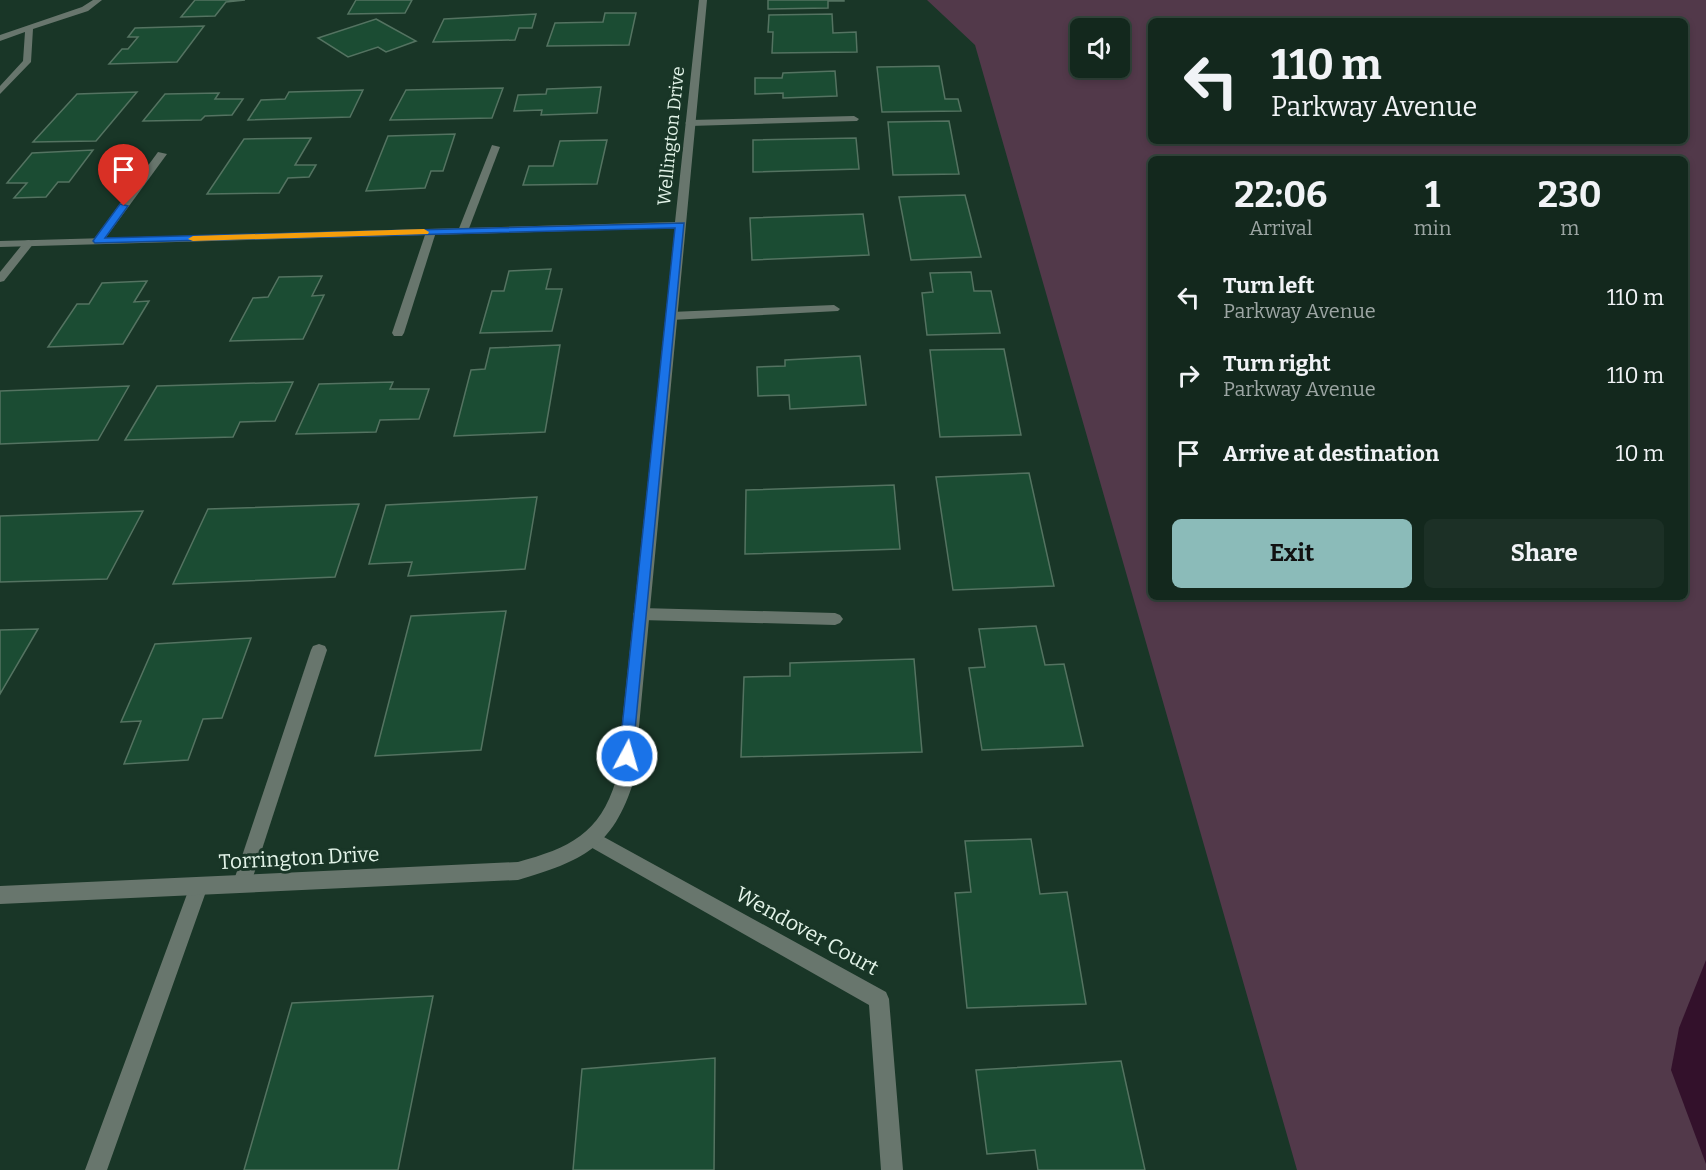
<!DOCTYPE html>
<html lang="en">
<head>
<meta charset="utf-8">
<style>
  :root { --surface:#13281d; --page:#1c3026; --text:#f1f3f6; --muted:#9da6a4; --line:#32443b; --accent:#8bbbb9 }
  body { margin:0; font-family:Bitter,serif; background:var(--page); color:var(--text); height:100vh; display:flex; flex-direction:column; font-size:22px; white-space:nowrap }
  * { box-sizing:border-box; margin:0 }
  p { font-size:20px; color:var(--muted) }
  .icon { flex:none; width:33px; height:33px; fill:none; stroke:currentColor; stroke-width:2; stroke-linecap:round; stroke-linejoin:round }
  .map { position:relative; flex:1; overflow:hidden }
  .drawer { position:absolute; left:1148px; top:156px; width:540px; height:444px; display:flex; flex-direction:column; background:var(--surface); border-radius:9px; box-shadow:0 3px 9px #0003,0 0 0 2px var(--line) }
  .drawer>* { flex:none }
  .banner { position:absolute; left:1148px; top:18px; width:540px; height:126px; border-radius:9px; box-shadow:0 3px 9px #0003,0 0 0 2px var(--line); background:#13281d; color:var(--text); overflow:hidden }
  .buttons { position:absolute; left:1070px; top:18px; display:grid; gap:12px }
  .buttons a { display:grid; place-items:center; width:60px; height:60px; border-radius:9px; background:var(--surface); box-shadow:0 3px 9px #0003,0 0 0 2px var(--line); font-size:30px }
  .pin { position:absolute; display:grid; place-items:center; width:51px; height:51px; color:#fff; margin:-62px -26px; border-radius:50% 50% 50% 0; rotate:-45deg; box-shadow:0 0 6px #0007 }
  .pin .icon { rotate:45deg }
  .me { position:absolute; width:66px; margin:-33px; rotate:6deg; stroke-linejoin:round; filter:drop-shadow(0 0 4px #0008) }
  .turn { display:flex; align-items:center; gap:21px; height:126px; padding:0 24px; font-size:27px }
  .turn .icon { width:78px; height:78px; stroke-width:2.5 }
  .turn b { display:block; font-size:42px; line-height:51px }
  .eta { display:flex; justify-content:space-evenly; align-items:center; height:102px; text-align:center }
  .eta b { font-size:36px; font-weight:700; line-height:42px }
  .primary-button { display:flex; gap:12px; margin-top:auto; padding:12px 24px }
  .primary-button a { flex:1; height:69px; border-radius:9px; background:var(--accent); color:#111; font-size:24px; font-weight:700; line-height:69px; text-align:center }
  .primary-button a+a { background:var(--page); color:var(--text) }
  ul { padding:0; list-style:none }
  li { display:flex; align-items:center; gap:18px; height:78px; padding:0 24px }
  li div { flex:1 }
  li b { display:block; font-size:22px }
  li em { font-style:normal }
  .map>svg:first-child { display:block }
</style>
</head>
<body>
<div class="map">
<svg width="1706" height="1170" viewBox="0 0 1706 1170">
  <rect width="100%" height="100%" fill="#193627"/>
  <!-- green -->
  <path fill="#52394a" fill-rule="evenodd" d="M927 0H1706V1170H1297L975 45ZM1150 21H1684V141H1150ZM1080 28H1119V68H1080ZM1150 159H1684V597H1150Z"/>
  <!-- water -->
  <path fill="#33112b" d="M1706 960V1164L1671 1070 1679 1028Z"/>
  <!-- building -->
  <g fill="#1b4c33" stroke="#547361" stroke-width="1.5">
    <path d="M195 0H245L226 2 215 16 181 17Z"/>
    <path d="M356 0H412L405 13 348 14Z"/>
    <path d="M768 0H844V1H828V8L768 9Z"/>
    <path d="M605 13H636L629 45 547 46 555 23 603 22Z"/>
    <path d="M536 14 532 28H519L515 40 433 42 444 19Z"/>
    <path d="M832 14 833 33 856 32 857 52 772 53 773 32H768L769 15Z"/>
    <path d="M376 19 416 41 386 52 378 47 348 57 318 38Z"/>
    <path d="M204 26 177 62 109 64 122 49H128L138 37H128L135 28Z"/>
    <path d="M939 66 945 99H958L961 111 882 112 877 67Z"/>
    <path d="M835 71 837 96 783 98V93L755 94V78H782L783 73Z"/>
    <path d="M601 87 597 113 541 115 542 110 514 111 518 95 546 94 547 89Z"/>
    <path d="M503 88 492 118 390 120 406 90Z"/>
    <path d="M363 90 350 117 248 120 261 100 285 99 289 92Z"/>
    <path d="M137 92 96 141 33 142 77 94Z"/>
    <path d="M219 93 215 99H243L232 115 205 116 201 120 143 121 165 94Z"/>
    <path d="M949 121 959 174 893 175 888 122Z"/>
    <path d="M455 134 443 171H431L425 188 366 191 388 136Z"/>
    <path d="M311 138 295 165H316L309 177 288 178 279 193 207 194 244 139Z"/>
    <path d="M856 138 859 169 753 172V140Z"/>
    <path d="M607 140 597 184 523 185 529 166H553L560 141Z"/>
    <path d="M93 150 69 182H58L46 197 14 198 27 183H7L32 153Z"/>
    <path d="M965 195 981 257 911 260 899 197Z"/>
    <path d="M863 214 869 255 752 260 750 218Z"/>
    <path d="M551 269 546 289H562L552 331 480 333 492 291H504L509 271Z"/>
    <path d="M971 272 974 291H991L1000 333 927 335 922 293 933 292 930 273Z"/>
    <path d="M322 276 312 296 324 295 303 339 230 341 253 298 268 297 279 277Z"/>
    <path d="M147 281 134 302 149 301 123 344 48 347 77 304H89L102 283Z"/>
    <path d="M560 345 545 432 454 436 471 370 485 369 490 348Z"/>
    <path d="M1004 349 1021 435 940 437 930 350Z"/>
    <path d="M860 356 866 405 790 409 789 395 758 396 757 367 785 366V360Z"/>
    <path d="M293 382 275 421 240 422 233 437 125 440 157 386Z"/>
    <path d="M393 382 390 389H429L419 419 380 420 376 432 296 434 319 384Z"/>
    <path d="M129 386 98 440 0 444V391Z"/>
    <path d="M1029 473 1054 586 953 590 936 477Z"/>
    <path d="M894 485 900 549 745 554 746 490Z"/>
    <path d="M537 497 525 569 408 576 412 562 369 564 386 505Z"/>
    <path d="M359 504 335 577 173 584 208 509Z"/>
    <path d="M143 511 107 579 0 582V516Z"/>
    <path d="M506 611 481 750 375 756 411 616Z"/>
    <path d="M1036 626 1045 665 1064 664 1083 746 982 750 969 668 985 667 979 629Z"/>
    <path d="M38 629 0 694V630Z"/>
    <path d="M251 638 222 718 203 719 188 760 124 764 141 721 121 722 155 644Z"/>
    <path d="M914 659 922 752 741 757 744 677 790 676V663Z"/>
    <path d="M1031 839 1040 894 1067 892 1086 1004 967 1008 955 893 971 892 965 841Z"/>
    <path d="M433 996 398 1170H244L292 1003Z"/>
    <path d="M715 1058 714 1170H573L582 1069Z"/>
    <path d="M1121 1061 1145 1170H1038L1035 1150 987 1154 976 1070Z"/>
  </g>
  <g fill="none" stroke-linecap="round" stroke-linejoin="round">
    <!-- lane -->
    <g fill="#68766d" fill-rule="evenodd">
      <path d="M854 116 859 119 857 121 690 126 685 123 690 120Z"/>
      <path d="M492 145 500 147 468 231 459 233 458 231Z"/>
      <path d="M158 152 167 154 102 243H94V239Z"/>
      <path d="M431 229 436 232 404 333 402 336H394L392 333 426 232Z"/>
      <path d="M29 240 34 243 4 281 0 282V272L25 241Z"/>
      <path d="M834 305 840 309 838 311 671 320 665 316 671 312Z"/>
      <path d="M641 608 835 613 840 615 843 619 840 623 835 625 641 620 636 618 633 614 636 610Z"/>
      <path d="M319 644 325 646 327 650 251 883 249 889 242 892 235 889 233 883 311 650 313 646Z"/>
      <path d="M593 831 886 992 889 999 903 1170H881L869 1005 587 845 584 839 587 833Z"/>
      <path d="M199 877 206 880 208 886 107 1170H85L190 886 192 880Z"/>
    </g>
    <!-- street -->
    <g fill="#68766d" fill-rule="evenodd">
      <path d="M93 0H102L88 11 33 29 31 62 0 94V86L23 61 25 32 0 41V35L82 7Z"/>
      <path d="M699 0H707L634 780C613 848 582 861 518 880L0 904V886L518 862C569 848 600 834 616 780L675 228 0 247V241L675 222Z"/>
    </g>
  </g>
  <!-- route -->
  <path fill="#1a73e8" stroke="#114b97" stroke-width="1.5" d="M120 204 128 206 105 238 684 223 632 761H622L619 756 675 228 95 243 93 241Z"/>
  <!-- slow -->
  <path fill="#f59e0b" d="M424 229 429 232 428 234 193 241 188 239 193 236Z"/>
  <g text-anchor="middle" stroke-width="6" stroke-linejoin="round" paint-order="stroke">
    <!-- street labels -->
    <g font-size="18" fill="#e3f4e9" stroke="#193627">
      <text transform="translate(671 136) rotate(-84)" y="6">Wellington Drive</text>
    </g>
    <!-- near-street labels -->
    <g font-size="21" fill="#e3f4e9" stroke="#193627">
      <text transform="translate(299 858) rotate(-3)" y="7">Torrington Drive</text>
      <text transform="translate(807 931) rotate(29)" y="7">Wendover Court</text>
    </g>
  </g>
</svg>
<div class="buttons">
<a><svg class="icon" aria-label="sound" viewBox="0 0 24 24"><path d="M4 9h4l5-4v14l-5-4H4zM17 9q2 3 0 6"/></svg></a>
</div>
<div class="pin" style="left:124px;top:206px;background:#d93025"><svg class="icon" aria-label="arrive" viewBox="0 0 24 24"><path d="M6 21V4h12l-3 4 3 4H6"/></svg></div>
<svg class="me" style="left:627px;top:756px" viewBox="-20 -20 40 40"><circle r="17" fill="#1a73e8" stroke="#fff" stroke-width="3"/><path d="M0-11L8 9 0 5-8 9z" fill="#fff"/></svg>
<div class="banner">
<div class="turn"><svg class="icon" aria-label="left" viewBox="0 0 24 24"><path d="M17 20v-9H6M10 6l-5 5 5 5"/></svg><div><b>110 m</b>Parkway Avenue</div></div>
</div>
<section class="drawer">
<div class="eta">
<div><b>22:06</b><p>Arrival</p></div>
<div><b>1</b><p>min</p></div>
<div><b>230</b><p>m</p></div>
</div>
<ul>
<li><svg class="icon" aria-label="left" viewBox="0 0 24 24"><path d="M17 20v-9H6M10 6l-5 5 5 5"/></svg><div><b>Turn left</b><p>Parkway Avenue</p></div><em>110 m</em></li>
<li><svg class="icon" aria-label="right" viewBox="0 0 24 24"><path d="M7 20v-9h11M14 6l5 5-5 5"/></svg><div><b>Turn right</b><p>Parkway Avenue</p></div><em>110 m</em></li>
<li><svg class="icon" aria-label="arrive" viewBox="0 0 24 24"><path d="M6 21V4h12l-3 4 3 4H6"/></svg><div><b>Arrive at destination</b></div><em>10 m</em></li>
</ul>
<div class="primary-button"><a>Exit</a><a>Share</a></div>
</section>
</div>
</body>
</html>
